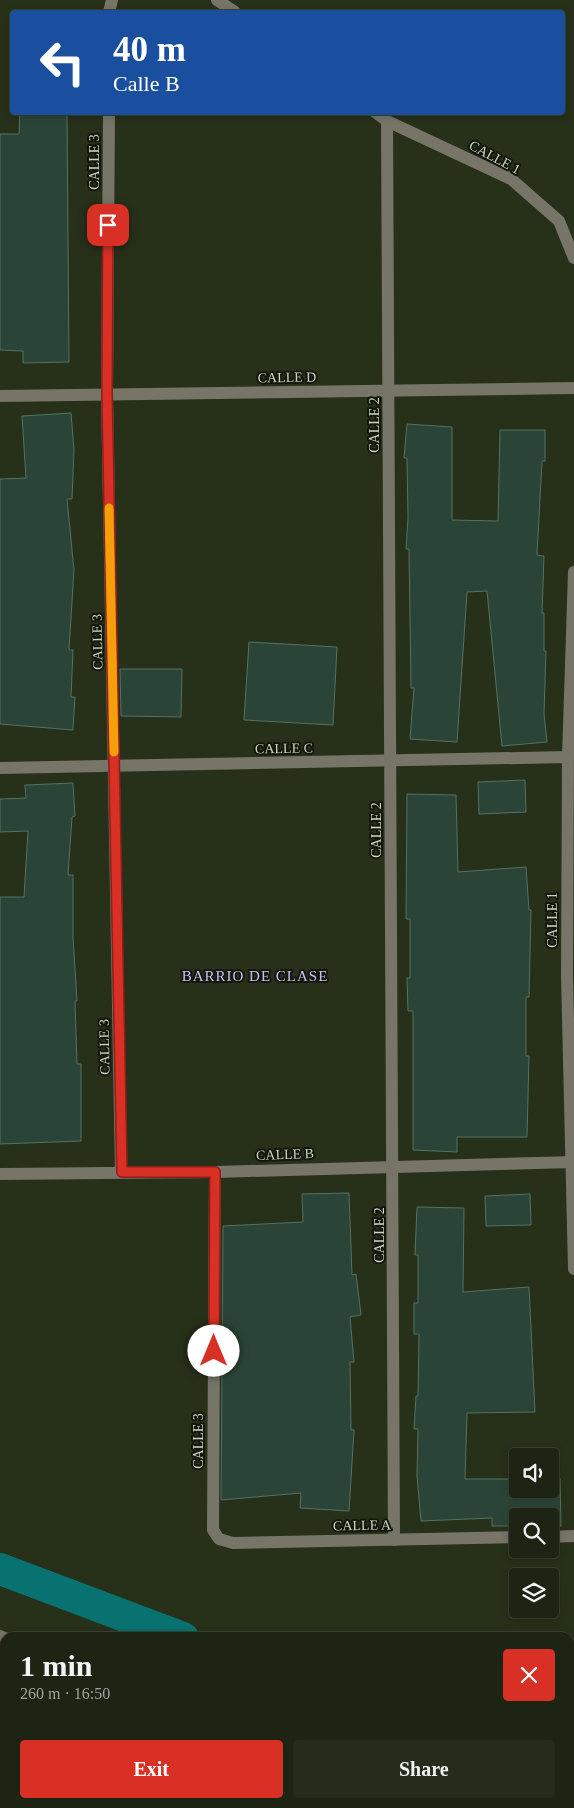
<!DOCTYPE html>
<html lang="en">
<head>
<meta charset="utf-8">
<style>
  :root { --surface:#1d2413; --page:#252c1c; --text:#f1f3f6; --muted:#a0a4a0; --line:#3b4133; --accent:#d93025 }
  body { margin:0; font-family:"Times New Roman",serif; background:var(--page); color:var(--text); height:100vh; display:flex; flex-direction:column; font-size:19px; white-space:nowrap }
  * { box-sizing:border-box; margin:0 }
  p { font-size:16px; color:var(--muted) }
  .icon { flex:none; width:28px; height:28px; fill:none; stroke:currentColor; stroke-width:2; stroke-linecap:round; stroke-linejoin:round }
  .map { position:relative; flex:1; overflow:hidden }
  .side { position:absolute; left:0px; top:1632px; width:575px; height:176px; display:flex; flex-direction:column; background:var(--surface); border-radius:15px 15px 0 0; box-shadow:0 2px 8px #0003,0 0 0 1px var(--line) }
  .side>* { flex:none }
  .banner { position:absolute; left:10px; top:10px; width:555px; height:105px; border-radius:5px; box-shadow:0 2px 8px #0003,0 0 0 1px var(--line); background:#1a4fa0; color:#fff; overflow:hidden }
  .fabs { position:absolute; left:509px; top:1448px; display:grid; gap:10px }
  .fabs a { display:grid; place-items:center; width:50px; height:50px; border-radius:5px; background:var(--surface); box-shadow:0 2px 8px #0003,0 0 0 1px var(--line); font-size:25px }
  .pin { position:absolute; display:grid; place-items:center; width:42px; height:42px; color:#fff; margin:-21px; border-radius:10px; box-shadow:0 2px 8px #0006 }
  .me { position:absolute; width:55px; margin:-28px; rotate:0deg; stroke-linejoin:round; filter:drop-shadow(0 0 4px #0008) }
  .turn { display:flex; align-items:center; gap:18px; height:105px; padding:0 20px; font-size:22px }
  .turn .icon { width:65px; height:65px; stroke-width:2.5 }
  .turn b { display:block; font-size:35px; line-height:42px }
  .round { display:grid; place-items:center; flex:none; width:52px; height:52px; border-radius:5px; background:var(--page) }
  .overview { display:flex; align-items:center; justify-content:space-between; height:85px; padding:0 20px }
  h1 { font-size:30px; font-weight:600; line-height:38px }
  .cta { display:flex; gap:10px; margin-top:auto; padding:10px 20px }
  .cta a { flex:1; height:58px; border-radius:5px; background:var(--accent); color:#fff; font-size:20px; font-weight:600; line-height:58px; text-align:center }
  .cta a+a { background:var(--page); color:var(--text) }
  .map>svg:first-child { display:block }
</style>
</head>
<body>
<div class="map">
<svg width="574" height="1808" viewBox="0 0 574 1808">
  <rect width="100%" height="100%" fill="#273019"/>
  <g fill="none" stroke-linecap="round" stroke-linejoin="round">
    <!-- canal -->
    <g stroke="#077270" stroke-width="32">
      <path d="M0 1569 183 1638"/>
      <path d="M444 1804 448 1808"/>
    </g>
  </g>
  <!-- building -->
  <g fill="#2a4537" stroke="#557262">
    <path d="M20 112H67L69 362 23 363V351L0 350V134H19Z"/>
    <path d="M71 413 74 450 72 499H67L74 570 69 650H73L71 697H75L73 730 0 724V479L26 478 22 416Z"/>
    <path d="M407 424 452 427V520L498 521 500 430H545V461H542L537 555 544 556 542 613H544V651H546L544 714 547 742 502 746 487 591 467 592 457 742 410 739 414 688H411L409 549H406L408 518 407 458H404Z"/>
    <path d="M249 642 337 647 333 725 244 720Z"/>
    <path d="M120 669H182L181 717 121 716Z"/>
    <path d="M525 780 526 812 479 814 478 782Z"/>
    <path d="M73 783 75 816 72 817 68 875H73V937L77 1001H75L77 1064H81V1141L0 1144V897H24L28 831 0 832V799L26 798 25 785Z"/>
    <path d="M407 794 456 795 458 872 526 867 529 910H531L529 997H526V1056H529L527 1137H457V1152L413 1150V1011H408L407 978H410V919H406Z"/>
    <path d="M349 1193 352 1275 356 1274 361 1315 350 1317 354 1362H350L351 1430H354L349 1511 300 1508 301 1493 221 1500 223 1226 303 1222 302 1194Z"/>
    <path d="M530 1194 531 1225 486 1226 485 1196Z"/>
    <path d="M417 1207 464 1208 463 1292 529 1287 535 1412 467 1413 465 1479H518V1489H550V1478H560L561 1526H550V1516H518V1526H492V1518L421 1521 417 1476 418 1429H414L416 1396H418L419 1334H414V1303H418V1255H415Z"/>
  </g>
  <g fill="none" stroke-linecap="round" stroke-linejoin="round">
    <!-- minor -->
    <g stroke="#777468" stroke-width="12">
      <path d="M217 0 235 12"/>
      <path d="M109 12 112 0"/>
      <path d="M109 112 107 394 121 1172"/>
      <path d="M375 112 387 121 511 179 559 221 574 258"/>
      <path d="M387 121 394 1540"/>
      <path d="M0 396 574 388"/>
      <path d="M574 572 568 757 567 976 574 1269"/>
      <path d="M0 768 568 757"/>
      <path d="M215 1172 213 1530 219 1539 233 1543 518 1537"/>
      <path d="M0 1174 215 1172 574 1162"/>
      <path d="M550 1537 574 1536"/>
      <path d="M0 1636 5 1638"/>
      <path d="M368 1804 372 1808"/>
      <path d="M347 1808 348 1804"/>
    </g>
  </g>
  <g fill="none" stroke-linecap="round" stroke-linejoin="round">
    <defs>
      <path id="route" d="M108 225 107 394 122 1172H215L214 1351"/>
    </defs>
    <!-- route casing -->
    <use href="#route" stroke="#8d1f18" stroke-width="12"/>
    <!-- route -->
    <use href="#route" stroke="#d93025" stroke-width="9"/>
    <!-- slow -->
    <path stroke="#f59e0b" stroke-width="9" d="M109 508 114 752"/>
  </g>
  <g text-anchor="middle" stroke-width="4" stroke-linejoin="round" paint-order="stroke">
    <!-- street labels -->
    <g font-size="14" fill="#cdd4c5" stroke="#12170c">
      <text transform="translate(495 157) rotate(28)" y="5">CALLE 1</text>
      <text transform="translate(94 162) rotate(-90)" y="5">CALLE 3</text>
      <text transform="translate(287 377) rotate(-1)" y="5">CALLE D</text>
      <text transform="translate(374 425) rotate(-90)" y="5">CALLE 2</text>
      <text transform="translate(97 642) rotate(-91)" y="5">CALLE 3</text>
      <text transform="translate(284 748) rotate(-1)" y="5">CALLE C</text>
      <text transform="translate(376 830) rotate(-90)" y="5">CALLE 2</text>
      <text transform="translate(552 920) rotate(-90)" y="5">CALLE 1</text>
      <text transform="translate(104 1047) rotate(-91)" y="5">CALLE 3</text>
      <text transform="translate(285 1154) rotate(-2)" y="5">CALLE B</text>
      <text transform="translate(379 1235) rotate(-90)" y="5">CALLE 2</text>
      <text transform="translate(198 1441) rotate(-90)" y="5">CALLE 3</text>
      <text transform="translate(362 1525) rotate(-1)" y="5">CALLE A</text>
    </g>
    <!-- neighbourhood labels -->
    <g font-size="15" letter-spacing="1" fill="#cabff8" stroke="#12170c">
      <text x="255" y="981">BARRIO DE CLASE</text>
    </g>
  </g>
</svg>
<div class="fabs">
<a><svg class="icon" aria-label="sound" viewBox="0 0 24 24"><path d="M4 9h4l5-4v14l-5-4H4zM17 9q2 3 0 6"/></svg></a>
<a><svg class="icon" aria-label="search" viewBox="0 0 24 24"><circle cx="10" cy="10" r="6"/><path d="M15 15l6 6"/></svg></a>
<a><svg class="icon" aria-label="layers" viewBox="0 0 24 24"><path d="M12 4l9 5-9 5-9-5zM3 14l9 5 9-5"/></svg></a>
</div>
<div class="pin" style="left:108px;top:225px;background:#d93025"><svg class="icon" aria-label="arrive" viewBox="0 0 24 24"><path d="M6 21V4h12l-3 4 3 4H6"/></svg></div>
<svg class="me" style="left:214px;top:1351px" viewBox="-20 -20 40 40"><circle r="19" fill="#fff"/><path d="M0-13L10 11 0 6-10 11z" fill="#d93025"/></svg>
<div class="banner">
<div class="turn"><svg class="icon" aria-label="left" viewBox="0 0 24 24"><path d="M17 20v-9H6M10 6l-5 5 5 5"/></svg><div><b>40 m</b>Calle B</div></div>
</div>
<section class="side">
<div class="overview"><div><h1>1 min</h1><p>260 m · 16:50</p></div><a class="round" style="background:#d93025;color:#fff"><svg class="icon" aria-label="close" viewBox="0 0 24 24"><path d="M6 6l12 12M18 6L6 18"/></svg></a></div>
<div class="cta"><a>Exit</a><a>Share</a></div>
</section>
</div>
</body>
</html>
